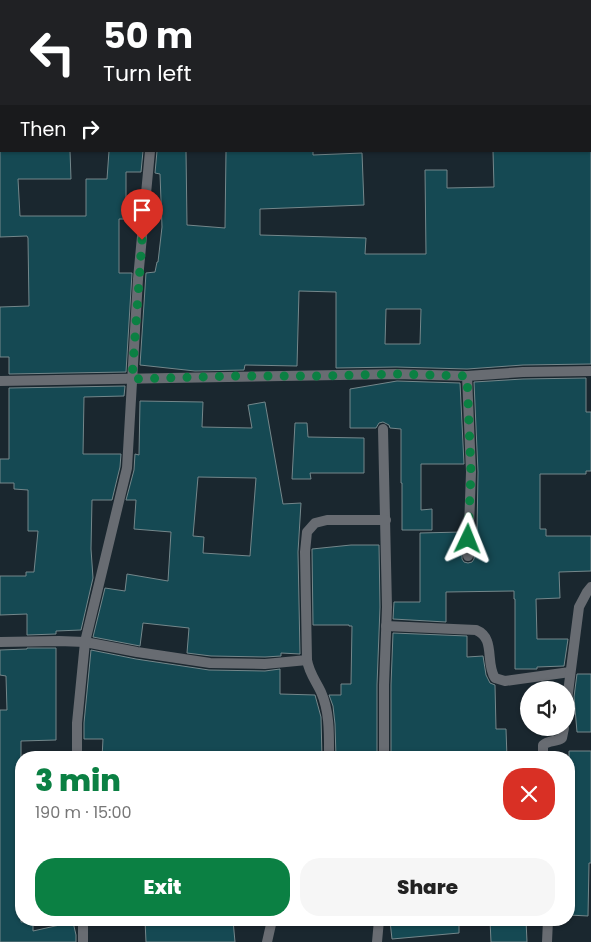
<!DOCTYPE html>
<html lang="en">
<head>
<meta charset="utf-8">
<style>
  :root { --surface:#fff; --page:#f6f6f6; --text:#222; --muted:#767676; --accent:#0b8043 }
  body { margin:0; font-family:Poppins,sans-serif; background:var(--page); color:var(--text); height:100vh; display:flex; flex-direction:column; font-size:19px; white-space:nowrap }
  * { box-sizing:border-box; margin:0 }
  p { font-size:16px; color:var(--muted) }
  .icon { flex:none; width:28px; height:28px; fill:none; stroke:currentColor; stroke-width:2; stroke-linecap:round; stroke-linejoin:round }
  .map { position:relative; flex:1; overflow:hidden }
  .details { position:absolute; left:15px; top:751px; width:560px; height:175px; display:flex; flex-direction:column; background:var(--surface); border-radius:20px; box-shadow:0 1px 4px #0004 }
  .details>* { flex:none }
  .hud { position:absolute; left:0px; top:0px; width:591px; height:152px; box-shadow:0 1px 4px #0004; background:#202124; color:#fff; overflow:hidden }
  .controls { position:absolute; left:520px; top:681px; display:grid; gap:10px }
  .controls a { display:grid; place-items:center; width:55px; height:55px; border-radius:50%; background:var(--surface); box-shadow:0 1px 4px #0004; font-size:25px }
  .pin { position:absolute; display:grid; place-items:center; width:42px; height:42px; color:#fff; margin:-51px -21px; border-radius:50% 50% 50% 0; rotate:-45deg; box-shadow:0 0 5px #0007 }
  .pin .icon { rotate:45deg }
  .me { position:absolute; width:55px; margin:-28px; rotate:2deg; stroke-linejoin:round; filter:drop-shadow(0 0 4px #0008) }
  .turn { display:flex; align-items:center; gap:18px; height:105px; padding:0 20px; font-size:22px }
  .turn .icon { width:65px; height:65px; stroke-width:2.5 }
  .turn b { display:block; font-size:35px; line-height:42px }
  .then { display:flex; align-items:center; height:48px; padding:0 20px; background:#0003; gap:10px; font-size:19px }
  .round { display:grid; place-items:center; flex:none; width:52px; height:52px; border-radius:20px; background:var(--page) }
  .head { display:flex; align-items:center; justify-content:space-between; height:85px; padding:0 20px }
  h1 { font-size:30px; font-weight:800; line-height:38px; color:var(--accent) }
  .cta { display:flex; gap:10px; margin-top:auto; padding:10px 20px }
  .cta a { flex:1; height:58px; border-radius:20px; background:var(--accent); color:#fff; font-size:20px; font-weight:800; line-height:58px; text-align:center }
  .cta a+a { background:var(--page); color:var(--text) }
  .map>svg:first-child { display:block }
</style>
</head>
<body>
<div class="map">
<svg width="591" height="942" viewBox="0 0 591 942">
  <rect width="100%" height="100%" fill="#1a272f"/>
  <!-- building -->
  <g fill="#154953" stroke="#74878b" fill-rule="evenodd">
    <path d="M0 151H70L71 179H18L20 216H86V179H107L109 151H143L141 172H126V219H119V273H132L126 372 9 374V357H0V307L29 306 28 238 27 236 0 237Z"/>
    <path d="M157 151H186L187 225 225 228 226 151H313V155L362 153 364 205 260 209V235L366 238 365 254H426L425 170H447V188L494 187 493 151H591V364L523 365 467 369 396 367 336 368V292L299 291 297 366 245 365 244 370 195 371 140 365 146 273 155 272 157 262H158L162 227 160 174 155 173ZM386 309H421L420 344H385Z"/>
    <path d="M586 378V412H591V471H586V474H540V529H546V536H591V571L559 572 560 598 536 599 537 639H568L564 666 537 667V669H515V599H514V591L446 592V622L393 619 394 602H420V533L462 532V559L464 562 468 563 472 562 474 559 476 532H477L478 472 474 382 523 379Z"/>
    <path d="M397 381 460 383 464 464H421V510L432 509V530H402V483H401V429L390 428 389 425 383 422 379 423 376 428H350V389Z"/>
    <path d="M125 386 124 396 84 397 83 454H121L120 467 112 500H92L91 549 93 578 81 630 56 631V634L27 635V614L0 615V576H26V572H34L38 531H28V490L14 489V483H0V459H9V388Z"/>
    <path d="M140 401 203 402 202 427 252 428 248 405 265 402 283 504 301 503 298 552 300 654 281 653V656L265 657 211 656 187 653 189 628 143 623 140 646 93 637 105 588 125 591 127 574 168 581 171 532 134 529 136 500H126L134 470 135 454 139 455ZM198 477 256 478 250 556 203 553 204 537 193 536Z"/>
    <path d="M295 423H307L308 437 364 438V473H310L311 479H292Z"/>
    <path d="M351 545H379L380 607 377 685V758H336L335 724 333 706 329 695H341V684H351L352 626H349V625H313L312 549Z"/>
    <path d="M393 633 467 636V657L483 656 486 675 490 683 495 685 496 729H506L507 758H391V685Z"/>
    <path d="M27 648H56V740L21 741V922H33V931L73 922 76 935V942H0V710H7L6 676 0 675V650L27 649Z"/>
    <path d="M91 650 136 659 209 670 265 671 280 669V694L315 695 321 717 322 758H102L103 739H84V723Z"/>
    <path d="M577 674H591V732H577L574 697Z"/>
    <path d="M569 751H591V863H589L588 916 569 915Z"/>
    <path d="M145 920H233L235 942H146Z"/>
    <path d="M408 920H459V933L392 939 390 921Z"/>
    <path d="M490 920H526L527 942H491Z"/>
  </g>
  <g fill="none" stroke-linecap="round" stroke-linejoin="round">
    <!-- minor -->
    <g stroke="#686c72" stroke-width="10">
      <path d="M22 0V1"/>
      <path d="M304 0V1"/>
      <path d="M467 376 471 472 468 556"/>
      <path d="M0 381 396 374 467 376 523 372 591 371"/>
      <path d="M383 429 387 607 384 685V758"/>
      <path d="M386 626 476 630C496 638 485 663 495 678L505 681 570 672"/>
      <path d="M0 642 59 641 85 642 137 652 210 663 265 664 307 660"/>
      <path d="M566 708 579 607 587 592 591 587"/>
      <path d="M77 758V723L85 642 127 468 138 279 150 151"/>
      <path d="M329 758C329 736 330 712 321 692 316 681 309 673 307 660L305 552 307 532 315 523 327 520H386"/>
      <path d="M543 758V745C549 740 556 742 562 738L564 728"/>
      <path d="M83 942V920"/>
      <path d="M267 942 272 920"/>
      <path d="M377 942 379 920"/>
      <path d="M547 942 548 920"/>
    </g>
    <!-- tertiary -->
    <g stroke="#686c72" stroke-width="10">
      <path d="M590 9H591"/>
      <path d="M0 21H1"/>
      <path d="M590 35H591"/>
      <path d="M0 46H1"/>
    </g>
  </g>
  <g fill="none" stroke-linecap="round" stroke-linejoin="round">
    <!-- route -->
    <path stroke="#0b8043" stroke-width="9" stroke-dasharray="0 16.2" d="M142 240 132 379 233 376H319L396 374 467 376 471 472 468 539"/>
  </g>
</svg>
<div class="controls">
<a><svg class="icon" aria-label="sound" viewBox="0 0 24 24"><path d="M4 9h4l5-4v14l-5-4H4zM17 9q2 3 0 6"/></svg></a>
</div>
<div class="pin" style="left:142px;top:240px;background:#d93025"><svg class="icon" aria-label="arrive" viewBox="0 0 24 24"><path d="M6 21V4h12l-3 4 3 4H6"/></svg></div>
<svg class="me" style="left:468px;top:539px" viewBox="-20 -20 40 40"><path d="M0-17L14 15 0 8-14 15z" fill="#0b8043" stroke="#fff" stroke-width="4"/></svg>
<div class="hud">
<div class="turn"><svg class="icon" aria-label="left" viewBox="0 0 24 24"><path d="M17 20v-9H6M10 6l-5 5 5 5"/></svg><div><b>50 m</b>Turn left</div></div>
<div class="then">Then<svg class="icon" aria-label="right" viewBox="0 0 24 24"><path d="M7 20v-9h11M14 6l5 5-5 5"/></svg></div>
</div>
<section class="details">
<div class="head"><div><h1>3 min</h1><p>190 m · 15:00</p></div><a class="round" style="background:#d93025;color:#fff"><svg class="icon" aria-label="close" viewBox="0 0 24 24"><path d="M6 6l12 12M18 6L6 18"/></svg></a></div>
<div class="cta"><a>Exit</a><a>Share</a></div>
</section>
</div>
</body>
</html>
